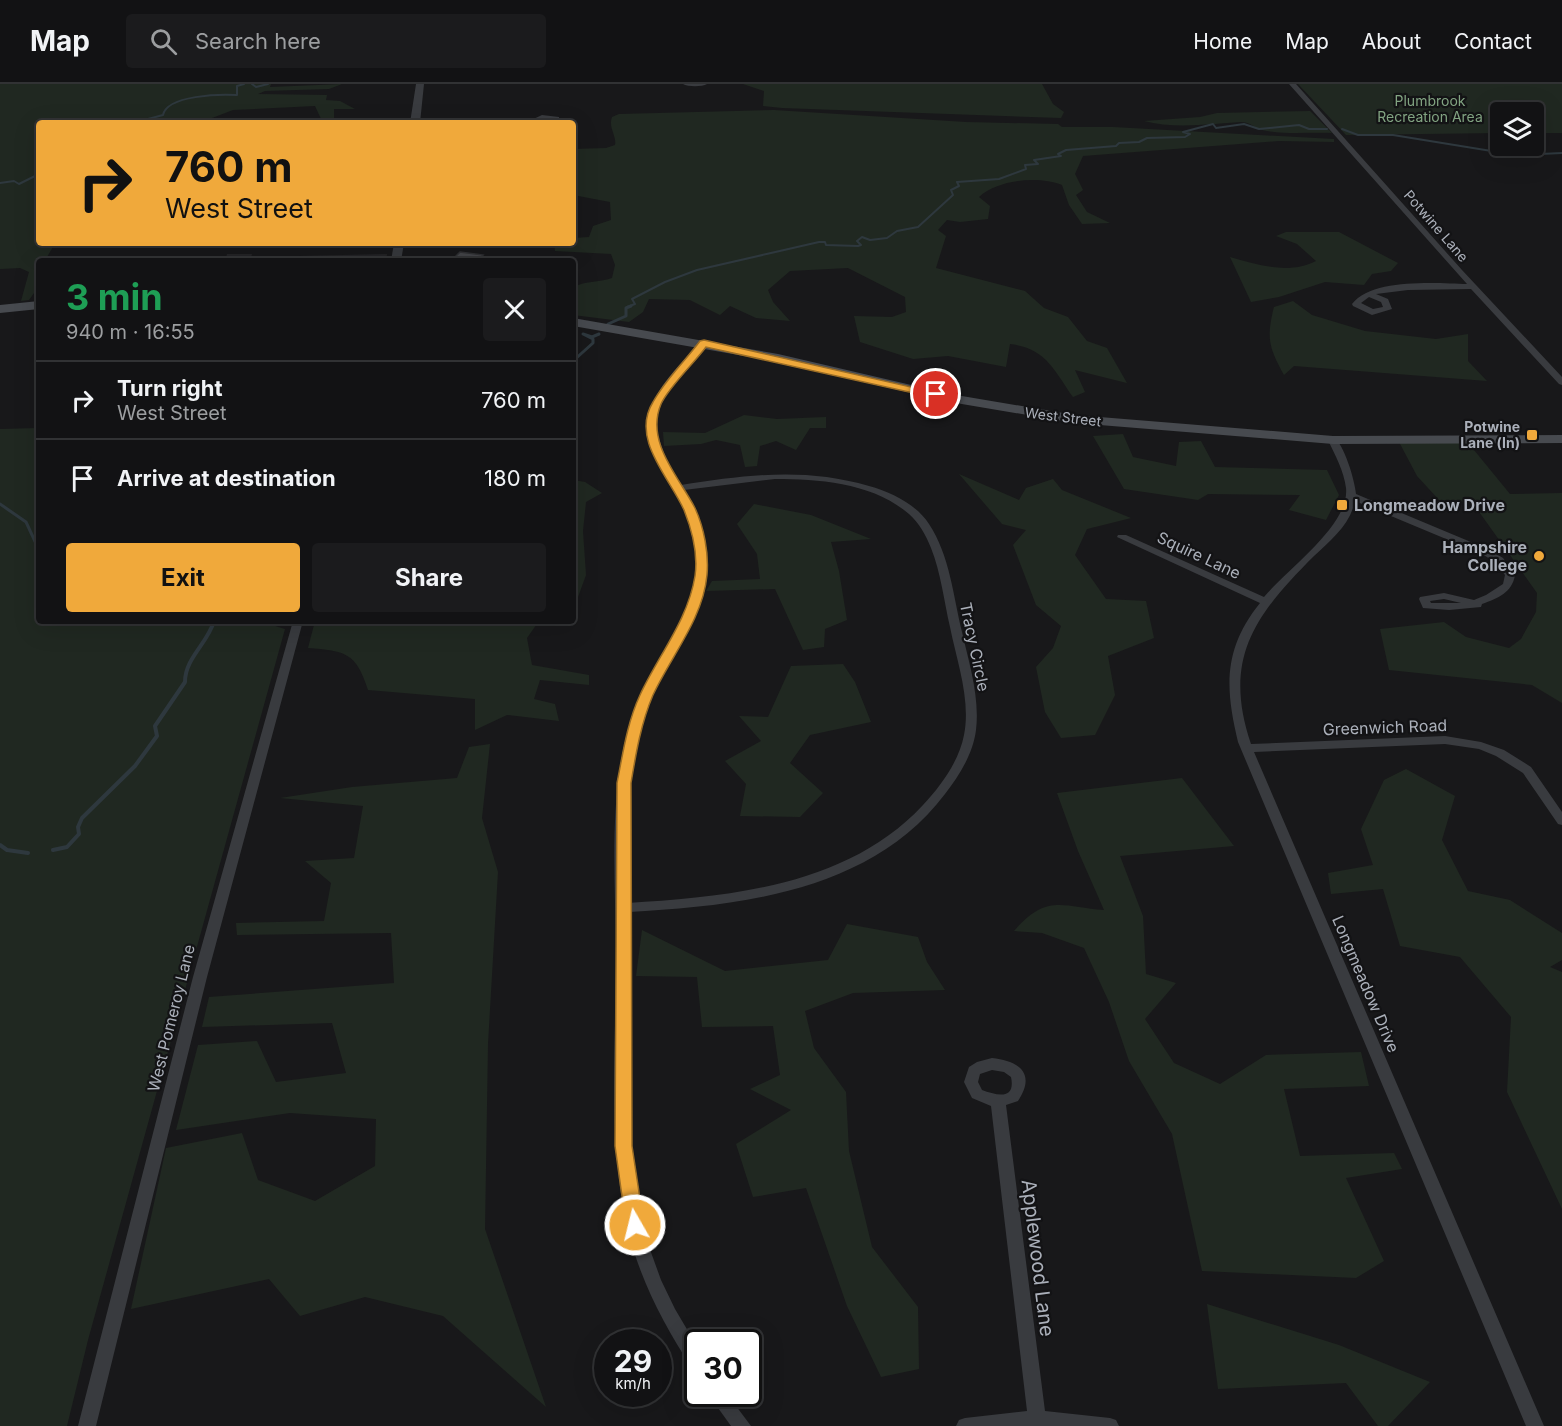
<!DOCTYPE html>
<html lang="en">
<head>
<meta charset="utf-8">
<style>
  :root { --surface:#121214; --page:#1b1b1d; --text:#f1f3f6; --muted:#9c9ea0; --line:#313234; --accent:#f0a93b }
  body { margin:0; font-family:Inter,sans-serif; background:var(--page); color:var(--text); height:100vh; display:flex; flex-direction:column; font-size:22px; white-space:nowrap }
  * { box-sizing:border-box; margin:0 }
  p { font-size:20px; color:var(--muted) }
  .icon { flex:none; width:33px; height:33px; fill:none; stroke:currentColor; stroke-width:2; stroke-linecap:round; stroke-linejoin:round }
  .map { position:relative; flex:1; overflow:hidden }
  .sheet { position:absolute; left:36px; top:174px; width:540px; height:366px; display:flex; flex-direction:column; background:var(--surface); border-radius:6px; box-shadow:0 6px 24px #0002,0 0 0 2px var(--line) }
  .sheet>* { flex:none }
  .guide { position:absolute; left:36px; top:36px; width:540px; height:126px; border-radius:6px; box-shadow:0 6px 24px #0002,0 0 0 2px var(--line); background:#f0a93b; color:#111; overflow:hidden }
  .controls { position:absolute; left:1490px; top:18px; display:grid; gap:12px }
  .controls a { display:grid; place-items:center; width:54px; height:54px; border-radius:6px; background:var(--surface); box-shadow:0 6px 24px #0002,0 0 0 2px var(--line); font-size:30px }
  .speed { position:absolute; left:594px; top:1245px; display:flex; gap:12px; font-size:30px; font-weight:700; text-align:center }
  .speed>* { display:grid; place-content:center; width:78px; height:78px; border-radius:50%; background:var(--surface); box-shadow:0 6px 24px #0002,0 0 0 2px var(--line); line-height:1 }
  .speed small { font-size:15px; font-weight:400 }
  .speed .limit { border:3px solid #111; border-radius:9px; background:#fff; color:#111 }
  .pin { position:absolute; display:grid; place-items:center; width:51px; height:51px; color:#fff; margin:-26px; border:3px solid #fff; border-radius:50%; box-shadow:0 2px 6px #0007 }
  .me { position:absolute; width:66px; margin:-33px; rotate:352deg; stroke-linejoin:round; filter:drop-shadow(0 0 4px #0008) }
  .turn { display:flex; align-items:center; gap:21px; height:126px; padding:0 30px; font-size:27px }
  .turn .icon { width:78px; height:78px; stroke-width:2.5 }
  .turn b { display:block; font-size:42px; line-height:51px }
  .round { display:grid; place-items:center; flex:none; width:63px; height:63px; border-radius:6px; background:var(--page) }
  .headline { display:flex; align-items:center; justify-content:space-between; height:102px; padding:0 30px }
  h1 { font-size:36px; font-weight:700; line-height:45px; color:#1e9e55 }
  .cta { display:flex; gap:12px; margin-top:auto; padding:12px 30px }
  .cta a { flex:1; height:69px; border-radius:6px; background:var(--accent); color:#111; font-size:24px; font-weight:700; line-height:69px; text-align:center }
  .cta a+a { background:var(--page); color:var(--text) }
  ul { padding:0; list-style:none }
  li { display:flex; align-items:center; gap:18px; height:78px; padding:0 30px; border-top:2px solid var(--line) }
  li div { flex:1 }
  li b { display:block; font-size:22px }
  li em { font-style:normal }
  header { display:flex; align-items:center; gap:36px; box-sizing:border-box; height:84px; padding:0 30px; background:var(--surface); border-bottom:2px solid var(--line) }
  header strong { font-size:28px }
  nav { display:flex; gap:33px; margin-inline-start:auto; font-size:21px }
  .search { width:420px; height:54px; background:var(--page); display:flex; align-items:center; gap:15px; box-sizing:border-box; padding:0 21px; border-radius:6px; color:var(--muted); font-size:22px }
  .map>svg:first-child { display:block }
</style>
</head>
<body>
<header>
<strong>Map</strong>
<div class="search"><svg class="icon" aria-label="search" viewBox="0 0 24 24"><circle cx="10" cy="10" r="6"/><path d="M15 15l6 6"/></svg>Search here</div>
<nav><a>Home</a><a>Map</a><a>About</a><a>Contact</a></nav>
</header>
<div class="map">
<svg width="1562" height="1342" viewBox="0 0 1562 1342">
  <rect width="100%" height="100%" fill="#18181a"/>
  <!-- built -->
  <path fill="#242427" d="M227 170H252L251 173 387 170 386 177H225Z"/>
  <!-- green -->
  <g fill="#202821">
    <path d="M0 0H271L270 3 342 0 329 5 265 7 258 10 327 11 326 16 340 17 355 25H334V37H322L315 22 233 26 199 39H39V159L54 161 47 173 48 177H39V202L29 216 21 217 29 188 20 184 0 185Z"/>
    <path d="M743 0H1042L1053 20 1064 28 1061 34 782 24 763 22 764 7Z"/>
    <path d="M1298 0H1562V49H1533V28H1500V49L1346 51Z"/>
    <path d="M774 26 966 38 1058 40 1062 43H1113L1334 55V58L1279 57 1083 72 1075 90 1083 106 1076 111 1087 128 1110 139 1082 140 1069 121 1062 101C1039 92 999 95 979 113L990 122 988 135 960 138 947 136 938 146 946 152 936 184 1025 207 1044 224 1068 233 1087 257 1107 264 1127 299 1075 286 1085 308 1073 313C1054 286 1046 264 1010 260L1006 283 948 272 913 275 860 258 854 232 892 233 906 228 905 213 848 184 790 187 768 206 773 218 790 237 756 234 730 222 720 231 690 216 649 215 643 228 629 238 573 231V204C584 196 599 199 612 194L615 181 611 170 555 167 554 159H573V154L589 153 593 142 611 136 610 118 573 111V65L606 64 615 61C617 52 608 44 612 33L619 30Z"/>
    <path d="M1310 27 1332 49C1310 48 1283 51 1262 46 1255 44 1250 38 1241 38 1211 40 1173 45 1144 37L1200 33 1217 29Z"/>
    <path d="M1286 148H1339L1398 179 1391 187 1372 190 1364 201 1325 198 1279 213 1251 218 1230 173C1258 181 1288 191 1316 177L1297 160 1276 152Z"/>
    <path d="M1293 217 1312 231 1365 247 1436 255 1468 250V277L1487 297 1294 282 1284 291C1269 264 1266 254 1274 223Z"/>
    <path d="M744 331 777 335 826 333V344H810L796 366 776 357 760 362 757 382 745 383 740 361 716 356 701 360 664 362 663 348 705 349Z"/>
    <path d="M39 344V537H259L285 545 88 1256 67 1342H0V345Z"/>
    <path d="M1123 350 1133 373 1176 382 1179 358 1201 357 1215 383 1327 386 1339 411 1326 436 1289 426 1300 411 1208 410 1198 416 1124 405 1093 352Z"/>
    <path d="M1465 355 1510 410 1562 409V619L1532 601 1389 586 1380 545 1444 538 1466 553 1509 564 1521 555 1536 528 1537 509 1472 418 1440 417 1417 392 1398 356Z"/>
    <path d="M959 390 1019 416 1026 404 1053 395 1062 406 1131 434 1087 445 1075 471 1106 515 1146 517 1154 554 1108 572 1115 611 1095 651 1061 654 1045 628 1036 583 1053 564 1061 542 1036 521 1013 461 1026 446 1002 440Z"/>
    <path d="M573 396 585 398 602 409 586 418 583 447 586 491 573 527Z"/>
    <path d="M754 420 811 431 871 455 831 458 839 487 847 536 825 545 824 563 803 566 775 505 706 507 712 497 760 495 757 470 737 440Z"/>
    <path d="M315 537H539L527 554 532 581 589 591V601L540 596 534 615 555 620 559 637 507 631 475 646V615L368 606C356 568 345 567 308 564Z"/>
    <path d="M843 580 855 598 871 638 810 651 790 679 823 709 800 733 740 732 746 700 725 677 761 657 739 632 768 633 791 582Z"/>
    <path d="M490 660 482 734 498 788 488 960 485 1145 546 1323 443 1232 365 1213 300 1232 269 1195 131 1225 166 1064 242 1049 258 1096 315 1117 375 1082 376 1035 290 1029 176 1046 198 961 257 957 276 998 346 989 332 939 202 943 209 913 394 899 391 849 237 851 236 839 324 837 331 799 305 777 354 774 363 722 280 714 352 703 457 694 469 663Z"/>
    <path d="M1406 685 1455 712 1442 756 1468 807 1510 816 1562 849V876L1550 883 1562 888V1125L1507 1008 1511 933 1460 873 1400 862 1383 805 1331 810 1328 789 1373 781 1361 745 1384 696Z"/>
    <path d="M1182 694 1234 762 1120 772 1143 832 1146 890 1176 899 1145 935 1174 979 1220 1000 1266 971 1361 968 1369 1002 1284 1005 1300 1072 1394 1069 1402 1085 1346 1094 1384 1177 1356 1194 1202 1187 1172 1050 1129 977 1109 918 1084 864 1042 849 1014 847C1047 809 1062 823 1104 826L1078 767 1057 709Z"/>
    <path d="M847 840 918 853 927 878 945 906 853 909 805 927 814 964 846 1008 849 1067 872 1163 918 1223 919 1285 881 1293 847 1222 806 1104 753 1113 736 1060 791 1026 750 1005 780 991 773 942 702 943 697 893 636 892 642 846 725 887 828 876Z"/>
    <path d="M1207 1220 1339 1261 1430 1298 1388 1342H1378L1346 1299 1218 1305Z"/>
  </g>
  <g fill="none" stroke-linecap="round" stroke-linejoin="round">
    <!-- stream-far2 -->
    <g stroke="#2e383e" stroke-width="2">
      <path d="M252 0 256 3 268 0"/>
      <path d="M133 39 163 31C167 11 221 10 237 11V2L244 0"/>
      <path d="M1342 45 1358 51H1393L1516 71 1562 69"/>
      <path d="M0 99 14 97 19 100 39 90"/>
      <path d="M627 223 635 220 632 215 665 198 697 186 819 158H825L826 161 858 162 861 161 857 157 862 153 870 156 887 154 897 147 918 143 953 111 951 106 959 102 957 98 999 95 1026 85 1025 81 1038 80 1034 76 1061 72 1058 70 1066 66 1116 62 1119 59 1139 58 1147 54 1185 53 1190 50 1183 48 1213 40 1216 44 1244 40 1259 45 1299 41 1309 45H1327"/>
    </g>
    <!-- stream-far1 -->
    <g stroke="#2e383e" stroke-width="3">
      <path d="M608 240 626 232V224L631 222"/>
      <path d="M573 277 593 259V255L583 250 592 253 599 250"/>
      <path d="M0 420 26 438 39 466"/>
    </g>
    <!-- stream -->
    <g stroke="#2e383e" stroke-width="4">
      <path d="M0 761 7 766 28 769"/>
      <path d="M53 766 67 763 79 750 78 743 82 734 135 682 157 652 155 642 185 598C185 574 208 559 214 537"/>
    </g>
    <!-- minor -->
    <g fill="#393b3f" fill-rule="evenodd">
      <path d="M683 0H707C702 3 688 3 683 0Z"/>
      <path d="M1289 0H1296L1462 186 1562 293V301L1559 300 1471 205 1408 206 1376 210 1388 215 1392 225 1372 231 1353 222 1352 220C1372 194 1436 199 1467 200ZM1369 213 1381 218 1383 223 1373 225 1361 219Z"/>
      <path d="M542 31 559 33V39H553V36C543 35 535 39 525 39Z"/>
      <path d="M704 256 708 259C662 319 635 325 681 401 746 391 804 383 869 402 891 408 916 420 929 440 950 472 953 511 962 548 969 579 980 613 976 646 973 670 959 692 945 710 872 807 741 822 629 828V1015L632 1079 637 1111 648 1160 661 1196 675 1225 698 1264V1287L692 1284C663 1240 638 1192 627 1141 606 1050 617 956 616 863 615 791 609 716 628 645 643 591 687 548 696 491 699 468 693 443 683 422 666 389 635 356 654 317 664 294 685 276 701 257ZM775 395C820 395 873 399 909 430 919 439 926 451 931 464 941 489 944 517 950 543 957 578 971 616 964 651 959 677 941 702 923 721 849 801 731 813 628 819 627 762 626 703 640 647 646 620 660 596 674 573 707 514 720 468 684 406Z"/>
      <path d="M1333 353C1344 359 1355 397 1356 410L1490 466 1503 474 1515 491C1512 509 1498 514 1482 520L1481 523 1449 526 1423 524 1419 515 1420 513 1444 509 1474 516 1486 511 1503 500 1505 491 1495 478 1482 470 1355 417C1350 441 1331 456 1314 472 1255 531 1222 574 1251 660L1445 652 1481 658 1504 666 1531 683 1562 728V741L1558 740 1523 689 1496 672 1479 665 1445 660 1254 668 1544 1342H1526L1238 658C1225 604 1223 565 1260 519L1117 453 1118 451H1126L1264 513C1287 485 1350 441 1346 404 1344 387 1335 371 1328 356ZM1444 515 1461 519H1431L1430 517Z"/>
      <path d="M293 537H303L207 893 96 1342H78L193 893Z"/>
      <path d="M992 974C1020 977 1036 990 1018 1017L1006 1021 1045 1327 1110 1334 1116 1336 1119 1342H956L959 1336 965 1334 1027 1327 991 1022 972 1014 964 998 969 983 977 978ZM992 986 1004 988 1011 993C1016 1017 996 1011 982 1006L978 998 980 990Z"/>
      <path d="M708 1310H727L751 1342H731Z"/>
    </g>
    <!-- tertiary -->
    <g fill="#393b3f" fill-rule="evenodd">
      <path d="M416 0H424L420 39H410Z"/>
      <path d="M394 159H404L401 177H391Z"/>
    </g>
    <!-- secondary -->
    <g fill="#474a4f" fill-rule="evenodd">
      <path d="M39 217V225L0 229V221Z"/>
      <path d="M573 234 778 270 950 310 1075 331 1333 352 1562 351V359L1333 360 1075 339 950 318 778 278 573 242Z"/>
    </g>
  </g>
  <!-- shaded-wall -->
  <path fill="#303134" d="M483 171 484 177H477Z"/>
  <!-- building -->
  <path fill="#45464a" stroke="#303134" stroke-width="1.5" d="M460 168 483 171 477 177H451Z"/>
  <!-- route -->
  <path fill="#f0a93b" stroke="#9c6e26" stroke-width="1.5" d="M704 256 942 310 936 314 706 263C695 278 668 304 661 320 645 358 679 393 695 424 704 444 709 469 707 491 703 535 671 572 653 611 641 639 636 669 631 699L632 1062 644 1141 641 1147 635 1149 628 1147 626 1141 615 1062 617 699C623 669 627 639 640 611 658 572 688 536 695 492 698 471 692 446 684 426 670 394 630 355 653 318 665 296 685 277 700 257Z"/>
  <!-- markers -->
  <g fill="#f0a93b" stroke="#131315" stroke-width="2">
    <rect x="1526" y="345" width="12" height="12" rx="3"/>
    <rect x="1336" y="415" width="12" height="12" rx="3"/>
    <circle cx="1539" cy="472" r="6"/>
  </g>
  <g text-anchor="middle" stroke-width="4.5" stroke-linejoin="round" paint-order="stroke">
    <!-- far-park labels -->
    <g font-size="14" fill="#82a482" stroke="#131315">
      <text x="1430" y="22">Plumbrook<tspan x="1430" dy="16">Recreation Area</tspan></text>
    </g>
    <!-- far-street labels -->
    <g font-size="14" fill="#abb0ba" stroke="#131315">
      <text transform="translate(1436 142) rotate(49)" y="5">Potwine Lane</text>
      <text transform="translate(1063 333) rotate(7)" y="5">West Street</text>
    </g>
    <!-- far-poi labels -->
    <g font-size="14" font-weight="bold" fill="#abb0ba" stroke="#131315" text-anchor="end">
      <text x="1520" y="348">Potwine<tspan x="1520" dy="16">Lane (In)</tspan></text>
    </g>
    <!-- poi labels -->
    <g font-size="16" font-weight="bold" fill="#abb0ba" stroke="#131315" text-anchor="start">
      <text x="1354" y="427">Longmeadow Drive</text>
      <text x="1527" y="469" text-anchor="end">Hampshire<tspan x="1527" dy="18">College</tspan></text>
    </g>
    <!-- street labels -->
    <g font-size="16" fill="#abb0ba" stroke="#131315">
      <text transform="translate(1199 471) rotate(25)" y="6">Squire Lane</text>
      <text transform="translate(975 563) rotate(78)" y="6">Tracy Circle</text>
      <text transform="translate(1385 643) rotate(-2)" y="6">Greenwich Road</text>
      <text transform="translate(1366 900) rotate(67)" y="6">Longmeadow Drive</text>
      <text transform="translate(171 934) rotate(-76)" y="6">West Pomeroy Lane</text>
    </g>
    <!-- near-street labels -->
    <g font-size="20" fill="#abb0ba" stroke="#131315">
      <text transform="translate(1038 1174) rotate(83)" y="7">Applewood Lane</text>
    </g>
  </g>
</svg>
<div class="controls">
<a><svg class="icon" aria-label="layers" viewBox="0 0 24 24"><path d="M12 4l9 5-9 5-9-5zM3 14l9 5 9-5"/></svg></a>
</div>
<div class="speed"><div>29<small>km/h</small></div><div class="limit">30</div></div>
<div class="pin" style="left:936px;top:310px;background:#d93025"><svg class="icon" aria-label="arrive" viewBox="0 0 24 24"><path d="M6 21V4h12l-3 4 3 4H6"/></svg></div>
<svg class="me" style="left:635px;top:1141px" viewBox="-20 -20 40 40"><circle r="17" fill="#f0a93b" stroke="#fff" stroke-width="3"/><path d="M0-11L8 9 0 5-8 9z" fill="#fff"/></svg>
<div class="guide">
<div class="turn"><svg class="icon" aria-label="right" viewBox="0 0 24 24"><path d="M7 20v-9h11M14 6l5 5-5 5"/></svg><div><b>760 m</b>West Street</div></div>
</div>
<section class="sheet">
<div class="headline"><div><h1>3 min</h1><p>940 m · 16:55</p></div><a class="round"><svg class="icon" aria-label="close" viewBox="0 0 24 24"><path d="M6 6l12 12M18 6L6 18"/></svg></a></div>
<ul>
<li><svg class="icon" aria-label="right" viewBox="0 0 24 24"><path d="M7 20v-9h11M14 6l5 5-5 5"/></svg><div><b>Turn right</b><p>West Street</p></div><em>760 m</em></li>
<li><svg class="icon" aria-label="arrive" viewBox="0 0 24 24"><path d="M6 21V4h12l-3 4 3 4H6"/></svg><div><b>Arrive at destination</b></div><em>180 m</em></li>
</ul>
<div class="cta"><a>Exit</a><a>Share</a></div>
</section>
</div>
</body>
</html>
